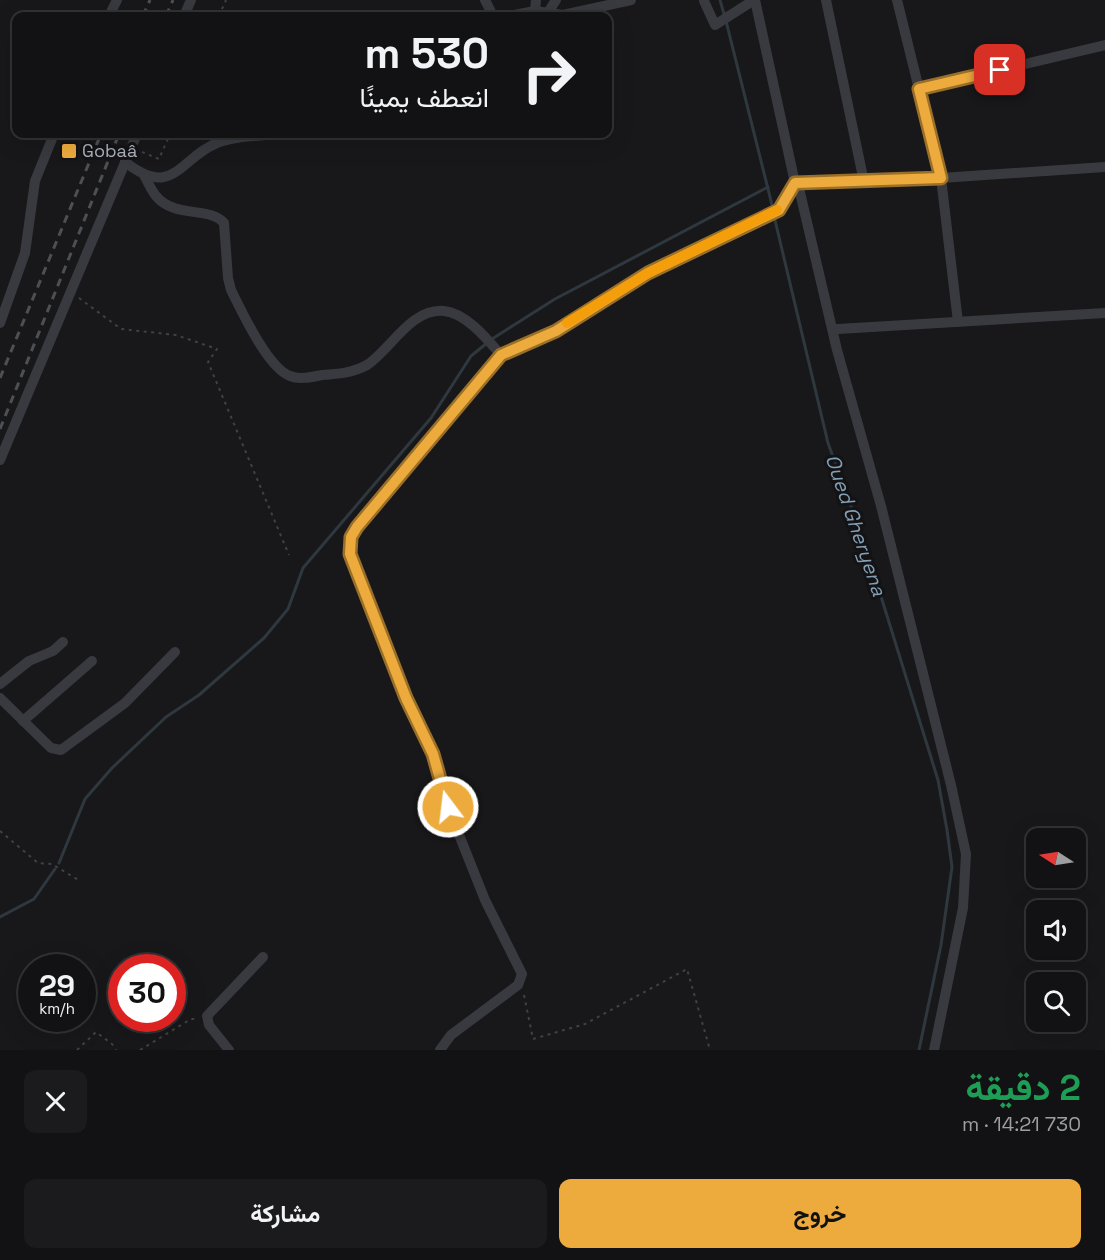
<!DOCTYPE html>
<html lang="ar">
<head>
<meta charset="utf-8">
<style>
  :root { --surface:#121214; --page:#1b1b1d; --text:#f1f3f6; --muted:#9c9ea0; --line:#313234; --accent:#edab3d }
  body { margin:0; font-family:"Space Grotesk",Vazirmatn,sans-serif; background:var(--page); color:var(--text); direction:rtl; height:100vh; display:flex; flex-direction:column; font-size:22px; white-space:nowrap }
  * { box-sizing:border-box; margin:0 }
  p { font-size:20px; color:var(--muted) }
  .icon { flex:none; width:33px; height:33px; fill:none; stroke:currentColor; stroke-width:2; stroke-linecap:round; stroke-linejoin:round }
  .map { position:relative; height:1050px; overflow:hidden; direction:ltr }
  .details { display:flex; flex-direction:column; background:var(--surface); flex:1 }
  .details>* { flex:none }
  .banner { position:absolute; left:12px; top:12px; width:600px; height:126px; border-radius:12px; box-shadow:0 6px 24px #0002,0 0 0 2px var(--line); direction:rtl; background:#121214; color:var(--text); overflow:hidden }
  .needle { width:39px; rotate:282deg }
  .fabs { position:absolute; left:1026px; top:828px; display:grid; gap:12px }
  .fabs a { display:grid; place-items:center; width:60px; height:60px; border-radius:12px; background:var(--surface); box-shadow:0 6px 24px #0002,0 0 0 2px var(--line); font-size:30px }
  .speed { position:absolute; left:18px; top:954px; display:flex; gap:12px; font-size:30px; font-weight:700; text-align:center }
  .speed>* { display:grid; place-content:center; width:78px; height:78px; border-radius:50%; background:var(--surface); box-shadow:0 6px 24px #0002,0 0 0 2px var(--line); line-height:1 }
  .speed small { font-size:15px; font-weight:400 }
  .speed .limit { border:9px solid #d22; background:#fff; color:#111 }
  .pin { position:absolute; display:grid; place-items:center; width:51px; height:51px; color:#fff; margin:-26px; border-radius:12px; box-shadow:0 3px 9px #0006 }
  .me { position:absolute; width:66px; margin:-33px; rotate:345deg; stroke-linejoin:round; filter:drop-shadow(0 0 4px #0008) }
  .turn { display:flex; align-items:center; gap:21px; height:126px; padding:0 24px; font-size:27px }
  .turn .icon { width:78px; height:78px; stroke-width:2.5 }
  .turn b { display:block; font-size:42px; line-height:51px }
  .round { display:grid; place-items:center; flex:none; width:63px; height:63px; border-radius:12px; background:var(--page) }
  .overview { display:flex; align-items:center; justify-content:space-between; height:102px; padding:0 24px }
  h1 { font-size:36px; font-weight:700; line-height:45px; color:#1e9e55 }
  .cta { display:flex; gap:12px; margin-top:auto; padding:12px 24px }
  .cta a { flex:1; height:69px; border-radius:12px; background:var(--accent); color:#111; font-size:24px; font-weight:700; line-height:69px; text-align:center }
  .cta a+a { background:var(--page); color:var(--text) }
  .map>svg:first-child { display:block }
</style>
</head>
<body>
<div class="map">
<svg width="1105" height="1050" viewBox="0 0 1105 1050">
  <rect width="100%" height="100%" fill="#18181a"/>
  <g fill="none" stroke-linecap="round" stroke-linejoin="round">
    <!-- stream -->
    <g stroke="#2e383e" stroke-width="3">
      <path d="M720 0 724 14"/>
      <path d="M726 21 773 209"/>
      <path d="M774 216 828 443 865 545 938 780 947 830 952 867 941 945 919 1050"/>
      <path d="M492 339 555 299 768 187"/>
      <path d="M59 863 85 799 112 768 166 717 199 695 264 638 288 609 303 568 431 418 471 356 487 343"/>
      <path d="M0 917 34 899 55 869"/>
    </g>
    <!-- path -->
    <g stroke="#3f4146" stroke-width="2" stroke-dasharray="3 4.5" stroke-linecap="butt">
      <path d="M219 16 226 0"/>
      <path d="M142 152 159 159 170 134"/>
      <path d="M79 298 121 329 176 335 217 349 208 362 289 555"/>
      <path d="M0 831 38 863 52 864 80 881"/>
      <path d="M524 995 533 1039 585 1024 687 969 710 1050"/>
      <path d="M77 1050 96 1032 112 1044 116 1050"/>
      <path d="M140 1050 191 1019H198"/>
    </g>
    <!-- minor -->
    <g stroke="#393a3f" stroke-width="10">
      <path d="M485 0 493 16"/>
      <path d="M536 0 535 11 563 15 631 0"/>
      <path d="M755 0 795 183 798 184 837 350 881 506 951 785 966 854 963 908 934 1050"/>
      <path d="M826 0 864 182"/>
      <path d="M704 1 715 25 754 0"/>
      <path d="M547 14 556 0"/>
      <path d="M109 16 117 0"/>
      <path d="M184 16 191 0"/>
      <path d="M509 16 535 11"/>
      <path d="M919 89 1105 45"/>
      <path d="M125 162C174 200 179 158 217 143 235 136 257 136 277 134"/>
      <path d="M144 175C148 182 151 190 156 196 175 219 210 206 224 223L228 278 231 290C242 312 268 368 290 376 300 380 312 377 322 375 338 374 352 373 367 365 391 349 411 308 444 311 466 313 487 339 501 355"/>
      <path d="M798 184 941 178 897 0"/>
      <path d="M958 322 941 178 1105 167"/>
      <path d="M0 323 25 253 35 181 54 134"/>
      <path d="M838 329 1105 313"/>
      <path d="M0 460 137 134"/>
      <path d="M0 684 29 661 53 651 63 642"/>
      <path d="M0 698 51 748 61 750 125 703 175 652"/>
      <path d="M23 721 92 661"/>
      <path d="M229 1050 209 1025 207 1016 263 957"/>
      <path d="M440 1050 451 1035 518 985 522 974 485 900 448 807 433 754 406 698 350 554 351 537 501 355 556 331 648 273 779 210 795 183"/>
    </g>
    <!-- rail -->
    <g stroke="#4c4f54" stroke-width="3" stroke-dasharray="8 6" stroke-linecap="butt">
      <path d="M143 16 150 0"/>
      <path d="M166 16 173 0"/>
      <path d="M0 378 101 134"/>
      <path d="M0 429 119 134"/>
    </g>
  </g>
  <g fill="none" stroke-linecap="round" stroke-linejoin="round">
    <defs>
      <path id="route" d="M448 807 433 754 406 698 350 554 351 537 357 527 501 355 556 331 648 273 779 210 795 183 941 178 919 89 1000 70"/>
    </defs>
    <!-- route casing -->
    <use href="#route" stroke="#9a6f28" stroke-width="15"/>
    <!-- route -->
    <use href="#route" stroke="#edab3d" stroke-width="10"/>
    <!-- slow -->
    <path stroke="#f59e0b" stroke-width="10" d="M567 323 648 273 777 210"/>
  </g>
  <!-- markers -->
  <rect fill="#edab3d" stroke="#131315" stroke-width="2" x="61" y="143" width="16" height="16" rx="3"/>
  <g text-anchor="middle" stroke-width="6" stroke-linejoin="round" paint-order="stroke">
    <!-- poi labels -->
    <g font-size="18" fill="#abb0ba" stroke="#131315" text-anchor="start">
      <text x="82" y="157">Gobaâ</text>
    </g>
    <!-- water labels -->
    <g font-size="20" font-style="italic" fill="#839fb3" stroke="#131315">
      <text transform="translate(856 525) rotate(71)" y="7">Oued Gheryena</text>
    </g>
  </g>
</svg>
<div class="fabs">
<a><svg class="needle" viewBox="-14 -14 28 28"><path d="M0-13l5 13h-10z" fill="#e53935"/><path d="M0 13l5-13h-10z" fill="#9c9ea0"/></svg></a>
<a><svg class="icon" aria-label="sound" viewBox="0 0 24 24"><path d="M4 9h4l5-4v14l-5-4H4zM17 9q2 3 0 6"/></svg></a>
<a><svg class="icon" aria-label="search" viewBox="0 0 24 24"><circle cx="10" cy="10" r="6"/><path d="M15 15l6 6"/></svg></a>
</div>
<div class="speed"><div>29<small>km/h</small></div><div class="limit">30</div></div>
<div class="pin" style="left:1000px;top:70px;background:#d93025"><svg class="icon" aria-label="arrive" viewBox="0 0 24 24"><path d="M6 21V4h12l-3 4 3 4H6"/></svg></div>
<svg class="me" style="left:448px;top:807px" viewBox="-20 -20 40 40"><circle r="17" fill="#edab3d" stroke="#fff" stroke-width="3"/><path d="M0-11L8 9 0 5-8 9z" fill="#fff"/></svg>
<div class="banner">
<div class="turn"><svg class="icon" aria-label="right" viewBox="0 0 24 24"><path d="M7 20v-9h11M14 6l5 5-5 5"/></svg><div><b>530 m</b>انعطف يمينًا</div></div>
</div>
</div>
<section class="details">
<div class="overview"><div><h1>2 دقيقة</h1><p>730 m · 14:21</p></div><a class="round"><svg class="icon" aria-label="close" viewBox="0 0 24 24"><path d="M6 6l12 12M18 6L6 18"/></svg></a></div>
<div class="cta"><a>خروج</a><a>مشاركة</a></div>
</section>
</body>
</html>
